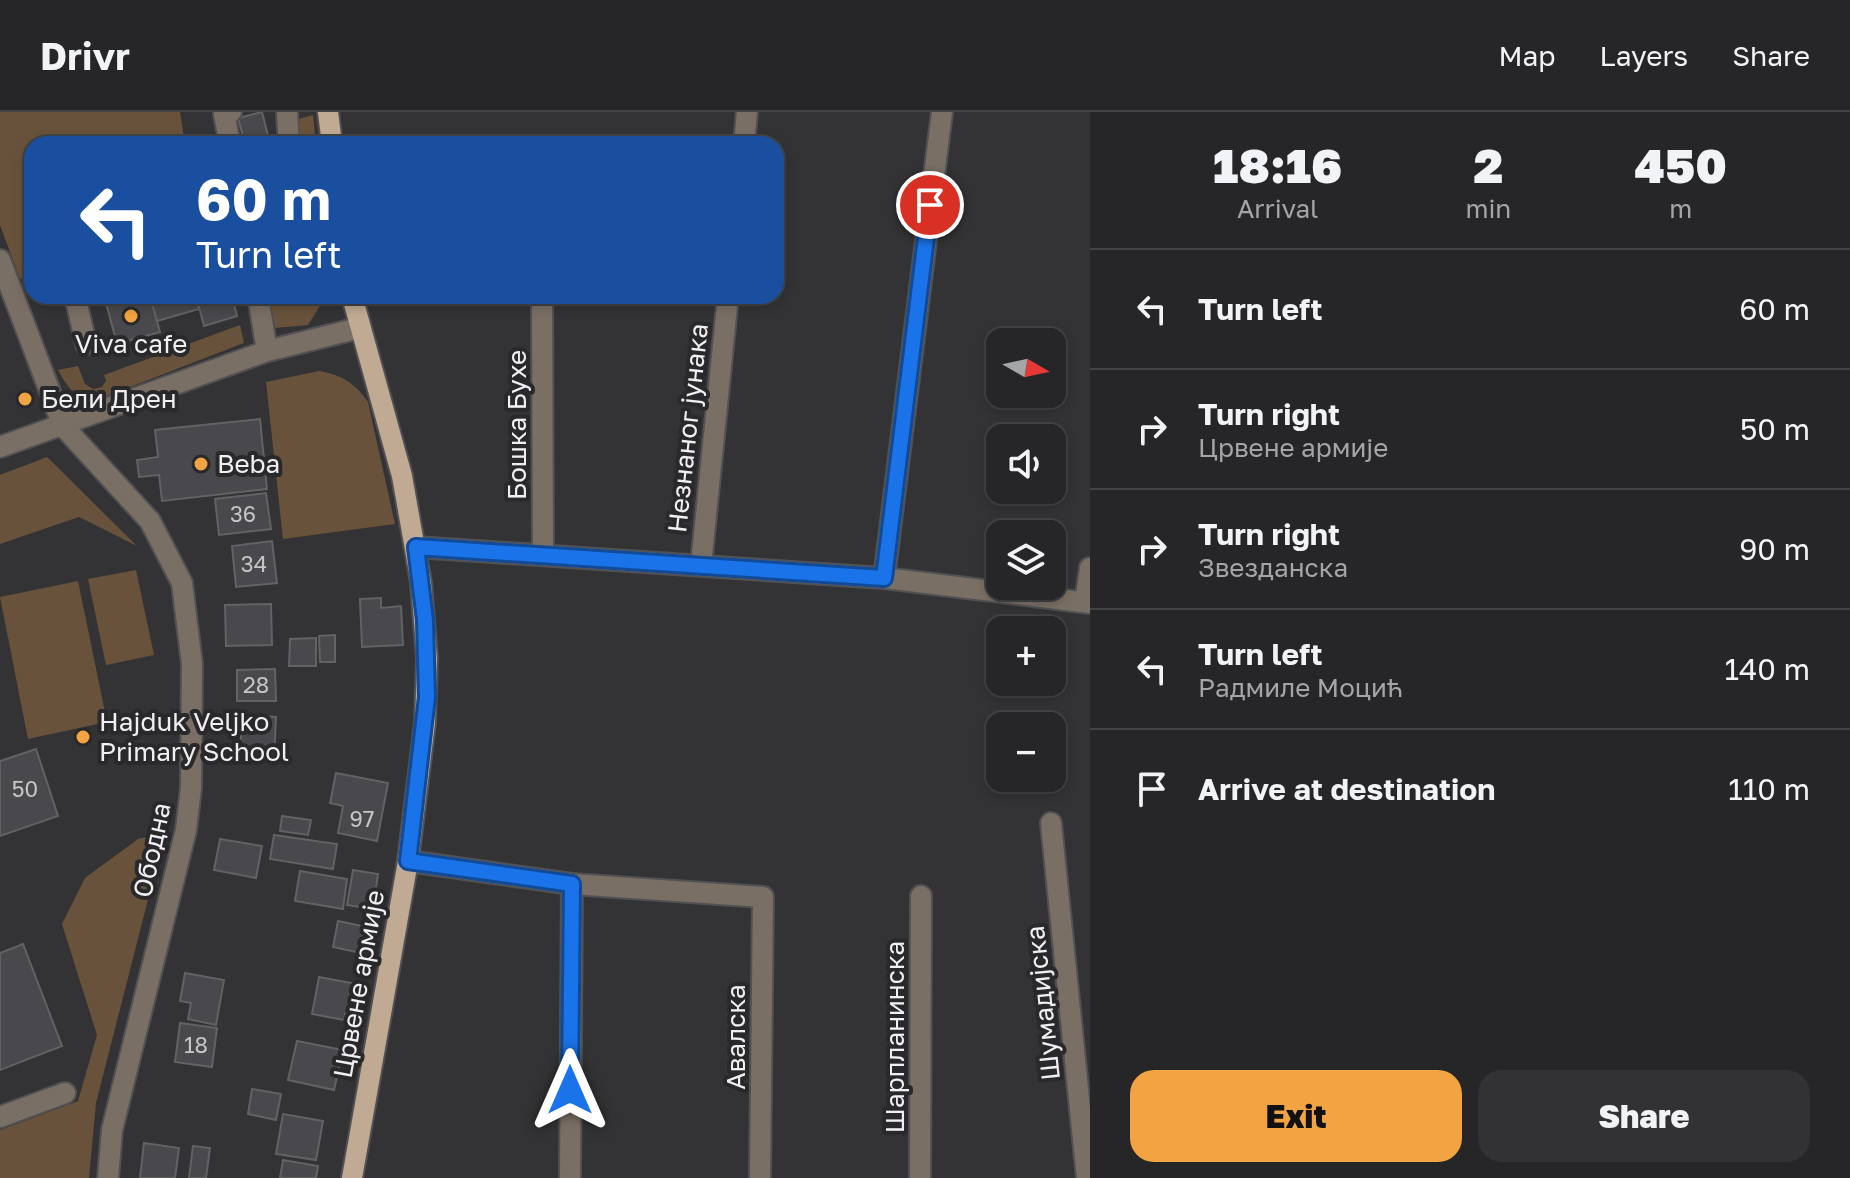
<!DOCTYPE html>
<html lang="en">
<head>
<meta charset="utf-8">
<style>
  :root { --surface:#262628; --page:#323234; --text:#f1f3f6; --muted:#a4a5a8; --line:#424345; --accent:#f3a442 }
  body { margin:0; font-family:"Golos Text",sans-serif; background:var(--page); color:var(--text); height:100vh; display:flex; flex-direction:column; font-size:30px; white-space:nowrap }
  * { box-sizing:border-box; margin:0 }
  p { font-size:26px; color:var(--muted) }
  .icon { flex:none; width:44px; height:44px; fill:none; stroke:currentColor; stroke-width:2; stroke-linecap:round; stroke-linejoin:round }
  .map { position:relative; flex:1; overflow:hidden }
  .sheet { display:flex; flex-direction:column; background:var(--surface); width:760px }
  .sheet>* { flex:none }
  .top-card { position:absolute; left:24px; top:24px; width:760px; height:168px; border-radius:24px; box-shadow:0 4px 12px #0003,0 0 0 2px var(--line); background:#1a4fa0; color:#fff; overflow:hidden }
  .needle { width:52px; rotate:99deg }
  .tools { position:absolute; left:986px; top:216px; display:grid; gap:16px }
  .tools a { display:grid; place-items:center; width:80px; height:80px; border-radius:16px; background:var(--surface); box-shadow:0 4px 12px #0003,0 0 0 2px var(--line); font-size:40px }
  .pin { position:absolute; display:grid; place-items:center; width:68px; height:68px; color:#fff; margin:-34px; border:4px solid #fff; border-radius:50%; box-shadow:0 2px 8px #0007 }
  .me { position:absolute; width:88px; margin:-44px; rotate:0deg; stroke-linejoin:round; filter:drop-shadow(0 0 6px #0008) }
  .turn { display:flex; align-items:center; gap:28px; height:168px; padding:0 40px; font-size:36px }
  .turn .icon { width:104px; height:104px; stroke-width:2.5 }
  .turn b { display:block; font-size:56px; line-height:68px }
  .eta { display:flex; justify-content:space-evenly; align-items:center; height:136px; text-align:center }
  .eta b { font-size:48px; font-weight:800; line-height:56px }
  .primary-button { display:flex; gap:16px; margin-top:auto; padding:16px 40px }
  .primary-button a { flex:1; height:92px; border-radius:24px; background:var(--accent); color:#111; font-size:32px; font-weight:800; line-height:92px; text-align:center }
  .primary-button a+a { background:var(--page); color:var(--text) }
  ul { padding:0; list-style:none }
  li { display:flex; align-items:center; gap:24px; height:120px; padding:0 40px; border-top:2px solid var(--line) }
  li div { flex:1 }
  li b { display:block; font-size:30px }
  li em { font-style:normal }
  header { display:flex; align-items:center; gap:48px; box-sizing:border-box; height:112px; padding:0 40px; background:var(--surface); border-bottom:2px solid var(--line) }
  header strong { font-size:38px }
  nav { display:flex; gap:44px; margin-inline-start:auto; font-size:28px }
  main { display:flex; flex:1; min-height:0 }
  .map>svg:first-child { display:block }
</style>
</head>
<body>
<header>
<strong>Drivr</strong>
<nav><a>Map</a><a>Layers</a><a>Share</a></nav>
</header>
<main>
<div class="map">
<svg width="1090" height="1066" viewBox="0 0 1090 1066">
  <rect width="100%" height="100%" fill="#333335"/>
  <!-- green -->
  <g fill="#68523b">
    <path d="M0 0H180L185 32H32V163L20 167 0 113Z"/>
    <path d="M313 3 316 32H297L298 7Z"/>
    <path d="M267 184H326L308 213 275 216 269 206Z"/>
    <path d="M240 213 244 231 99 287C76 287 69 278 58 258L78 254 85 272 93 277 102 275 106 269 104 263Z"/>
    <path d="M319 259C342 263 355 271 368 290L395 412 283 427 266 270Z"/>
    <path d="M47 345 137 434 79 405 0 432V363Z"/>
    <path d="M136 458 154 543 106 553 88 467Z"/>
    <path d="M78 469 107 610 28 627 0 485Z"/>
    <path d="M165 721 96 991 89 1066H0V1018L78 989 97 923 62 812 85 766 138 727Z"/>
  </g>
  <!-- building -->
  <g fill="#49484c" stroke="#626265" stroke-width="2">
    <path d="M262 0 270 32H245L238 6Z"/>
    <path d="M104 184H150L160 220 117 232Z"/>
    <path d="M150 184H196L199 197 157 209Z"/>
    <path d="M196 184H232L237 204 204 214Z"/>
    <path d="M260 307 267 377 162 389 159 363 139 365 137 348 158 345 155 318Z"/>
    <path d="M266 381 271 417 219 423 215 387Z"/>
    <path d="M272 429 277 471 236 475 232 434Z"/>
    <path d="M381 486V496L401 494 403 533 362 535 360 487Z"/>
    <path d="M271 492 272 533 226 534 225 493Z"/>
    <path d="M335 523V550H320L319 524Z"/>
    <path d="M316 526V554H289L290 527Z"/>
    <path d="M275 557 276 589H237V558Z"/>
    <path d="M242 603 276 605 274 649 240 647Z"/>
    <path d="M36 637 58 704 0 724V649Z"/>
    <path d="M336 661 388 671 377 729 338 721 343 694 330 691Z"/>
    <path d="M282 704 311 708 308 723 280 719Z"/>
    <path d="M274 723 337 732 333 757 270 747Z"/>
    <path d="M220 727 262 734 256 766 214 758Z"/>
    <path d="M353 758 378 762 373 797 347 793Z"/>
    <path d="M300 759 347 767 343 797 295 789Z"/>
    <path d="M338 809 372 816 366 842 333 835Z"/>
    <path d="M23 832 62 934 0 958V841Z"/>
    <path d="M185 861 224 868 216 913 188 907 191 891 180 889Z"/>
    <path d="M319 865 362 873 357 904 345 902 344 908 312 902Z"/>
    <path d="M180 911 217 916 212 955 175 950Z"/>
    <path d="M297 929 343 938 334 978 288 968Z"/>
    <path d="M252 977 281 982 276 1008 248 1002Z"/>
    <path d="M283 1002 323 1009 316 1048 276 1042Z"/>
    <path d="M144 1031 179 1036 175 1066H140Z"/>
    <path d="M193 1034 210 1036 206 1066H189Z"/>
    <path d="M283 1048 318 1054 316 1066H280Z"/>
  </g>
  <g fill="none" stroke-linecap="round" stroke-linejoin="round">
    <defs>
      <g id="minor">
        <path d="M287 0 289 32"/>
        <path d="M230 32 224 2 231 0"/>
        <path d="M744 32 747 0"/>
        <path d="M0 148 63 314 150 409 182 471 192 552 191 676 186 718 112 1018 108 1066"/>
        <path d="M75 184 86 232"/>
        <path d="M258 184 267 239"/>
        <path d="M542 184 543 441"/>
        <path d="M0 335 267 239 359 216"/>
        <path d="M416 435 884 466 1090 491"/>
        <path d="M701 453 728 184"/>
        <path d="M884 466 942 0"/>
        <path d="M1085 490 1090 456"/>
        <path d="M1051 711 1087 1066"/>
        <path d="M408 749 572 772 763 785 760 1066"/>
        <path d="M0 1005 65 981"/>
        <path d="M570 1066 572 772"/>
        <path d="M920 1066 921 784"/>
      </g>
      <g id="major">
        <path d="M328 0 332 32"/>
        <path d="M352 1066 408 749 425 611 427 547 421 471 402 364 352 184"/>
      </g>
    </defs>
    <!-- minor casing -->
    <use href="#minor" stroke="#515153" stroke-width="24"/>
    <!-- major casing -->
    <use href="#major" stroke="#515153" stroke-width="24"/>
    <!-- minor -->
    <use href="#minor" stroke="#7a6f64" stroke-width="20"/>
    <!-- major -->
    <use href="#major" stroke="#c0aa93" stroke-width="20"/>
  </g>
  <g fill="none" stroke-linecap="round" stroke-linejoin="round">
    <defs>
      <path id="route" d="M570 978 572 772 408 749 427 585 425 508 416 435 884 466 930 93"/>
    </defs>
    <!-- route casing -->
    <use href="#route" stroke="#114b97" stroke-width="20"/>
    <!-- route -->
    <use href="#route" stroke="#1a73e8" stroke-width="14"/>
  </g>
  <!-- markers -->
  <g fill="#f3a442" stroke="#29292b" stroke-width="3">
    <circle cx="131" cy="204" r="8"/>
    <circle cx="25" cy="287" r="8"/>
    <circle cx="201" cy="352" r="8"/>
    <circle cx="83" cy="625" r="8"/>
  </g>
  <g text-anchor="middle" stroke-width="8" stroke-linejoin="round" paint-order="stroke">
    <!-- number labels -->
    <g font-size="22" fill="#c6c6c8">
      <text x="243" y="410">36</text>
      <text x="254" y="460">34</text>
      <text x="256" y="581">28</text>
      <text x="25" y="685">50</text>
      <text x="362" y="715">97</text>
      <text x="196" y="941">18</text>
    </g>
    <!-- poi labels -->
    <g font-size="26" fill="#f0f0f2" stroke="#29292b" text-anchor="start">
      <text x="131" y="241" text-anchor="middle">Viva cafe</text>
      <text x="41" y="296">Бели Дрен</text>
      <text x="217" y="361">Beba</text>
      <text x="99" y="619">Hajduk Veljko<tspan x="99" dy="30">Primary School</tspan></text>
    </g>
    <!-- street labels -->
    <g font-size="26" fill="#f0f0f2" stroke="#29292b">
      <text transform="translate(517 313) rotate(-90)" y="9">Бошка Бухе</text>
      <text transform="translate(688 316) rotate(-84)" y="9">Незнаног јунака</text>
      <text transform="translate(152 738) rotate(-78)" y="9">Ободна</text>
      <text transform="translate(359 872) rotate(-80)" y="9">Црвене армије</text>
      <text transform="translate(1043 891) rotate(-96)" y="9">Шумадијска</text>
      <text transform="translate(736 925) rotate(-90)" y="9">Авалска</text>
      <text transform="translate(895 925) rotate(-90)" y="9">Шарпланинска</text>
    </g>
  </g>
</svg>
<div class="tools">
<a><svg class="needle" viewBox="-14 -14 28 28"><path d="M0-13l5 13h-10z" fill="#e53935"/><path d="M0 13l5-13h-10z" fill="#a4a5a8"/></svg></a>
<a><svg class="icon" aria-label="sound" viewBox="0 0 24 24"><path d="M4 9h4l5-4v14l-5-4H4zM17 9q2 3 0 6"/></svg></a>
<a><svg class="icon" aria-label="layers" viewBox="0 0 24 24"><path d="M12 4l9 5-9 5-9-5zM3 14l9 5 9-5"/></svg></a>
<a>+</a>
<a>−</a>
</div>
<div class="pin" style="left:930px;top:93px;background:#d93025"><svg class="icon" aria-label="arrive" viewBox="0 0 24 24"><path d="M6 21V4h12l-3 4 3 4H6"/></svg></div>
<svg class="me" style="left:570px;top:978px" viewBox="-20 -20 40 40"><path d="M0-17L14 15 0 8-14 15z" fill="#1a73e8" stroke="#fff" stroke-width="4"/></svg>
<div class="top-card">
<div class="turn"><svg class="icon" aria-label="left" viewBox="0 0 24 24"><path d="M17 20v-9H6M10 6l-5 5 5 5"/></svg><div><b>60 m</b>Turn left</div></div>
</div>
</div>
<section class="sheet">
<div class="eta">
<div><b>18:16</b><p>Arrival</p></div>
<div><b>2</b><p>min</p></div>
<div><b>450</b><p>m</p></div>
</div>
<ul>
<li><svg class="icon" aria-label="left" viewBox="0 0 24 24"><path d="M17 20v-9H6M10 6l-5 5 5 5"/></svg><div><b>Turn left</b></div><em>60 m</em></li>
<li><svg class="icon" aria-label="right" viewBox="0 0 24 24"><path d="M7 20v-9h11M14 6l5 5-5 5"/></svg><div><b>Turn right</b><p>Црвене армије</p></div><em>50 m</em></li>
<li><svg class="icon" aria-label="right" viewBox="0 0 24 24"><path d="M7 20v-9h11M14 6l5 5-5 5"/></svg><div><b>Turn right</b><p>Звезданска</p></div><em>90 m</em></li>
<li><svg class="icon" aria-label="left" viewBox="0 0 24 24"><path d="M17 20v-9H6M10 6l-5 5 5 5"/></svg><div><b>Turn left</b><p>Радмиле Моцић</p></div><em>140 m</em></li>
<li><svg class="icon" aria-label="arrive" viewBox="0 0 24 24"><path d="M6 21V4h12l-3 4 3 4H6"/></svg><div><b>Arrive at destination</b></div><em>110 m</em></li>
</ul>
<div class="primary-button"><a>Exit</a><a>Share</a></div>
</section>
</main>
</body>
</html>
